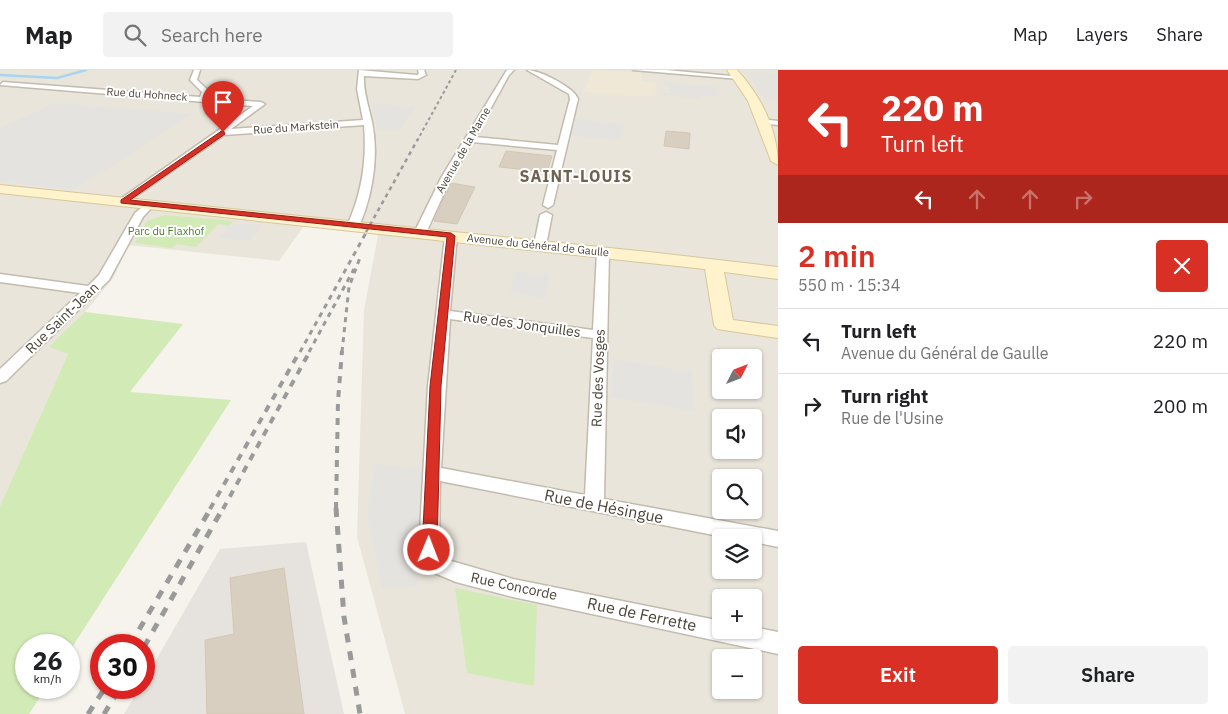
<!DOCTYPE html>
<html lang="en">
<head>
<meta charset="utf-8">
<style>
  :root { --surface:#fff; --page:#f2f2f2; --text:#202124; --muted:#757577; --line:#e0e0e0; --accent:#d93025 }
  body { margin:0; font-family:"IBM Plex Sans",sans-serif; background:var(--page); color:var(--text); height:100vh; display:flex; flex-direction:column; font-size:19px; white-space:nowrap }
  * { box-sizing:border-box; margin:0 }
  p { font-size:16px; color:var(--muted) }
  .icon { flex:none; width:28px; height:28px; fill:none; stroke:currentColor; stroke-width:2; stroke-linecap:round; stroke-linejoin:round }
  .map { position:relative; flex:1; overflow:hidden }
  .sheet { display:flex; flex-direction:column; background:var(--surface); width:450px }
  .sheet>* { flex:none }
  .guide { background:#d93025; color:#fff; overflow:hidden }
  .needle { width:32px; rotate:48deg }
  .tools { position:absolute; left:712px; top:279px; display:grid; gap:10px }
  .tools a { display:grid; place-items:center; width:50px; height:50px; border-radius:5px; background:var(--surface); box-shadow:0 1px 4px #0004; font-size:25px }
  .speed { position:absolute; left:15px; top:564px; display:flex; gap:10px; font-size:25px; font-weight:700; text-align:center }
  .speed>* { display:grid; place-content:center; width:65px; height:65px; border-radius:50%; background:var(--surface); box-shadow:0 1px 4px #0004; line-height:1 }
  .speed small { font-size:12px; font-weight:400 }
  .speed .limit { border:8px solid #d22; background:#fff; color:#111 }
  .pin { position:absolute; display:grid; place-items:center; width:42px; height:42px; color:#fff; margin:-51px -21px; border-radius:50% 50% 50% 0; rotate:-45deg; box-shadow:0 0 5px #0007 }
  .pin .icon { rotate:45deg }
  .me { position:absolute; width:55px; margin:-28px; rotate:1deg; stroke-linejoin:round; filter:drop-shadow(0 0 4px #0008) }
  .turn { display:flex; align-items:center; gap:18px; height:105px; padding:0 20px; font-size:22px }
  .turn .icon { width:65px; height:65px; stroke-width:2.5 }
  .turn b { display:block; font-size:35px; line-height:42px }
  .lanes { display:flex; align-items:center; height:48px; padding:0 20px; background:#0003; justify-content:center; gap:25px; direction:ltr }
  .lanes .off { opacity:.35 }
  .round { display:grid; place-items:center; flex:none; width:52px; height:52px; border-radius:5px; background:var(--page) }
  .overview { display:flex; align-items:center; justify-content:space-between; height:85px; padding:0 20px }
  h1 { font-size:30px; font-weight:600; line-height:38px; color:var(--accent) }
  .primary-button { display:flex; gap:10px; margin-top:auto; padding:10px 20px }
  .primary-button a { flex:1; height:58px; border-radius:5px; background:var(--accent); color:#fff; font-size:20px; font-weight:600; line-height:58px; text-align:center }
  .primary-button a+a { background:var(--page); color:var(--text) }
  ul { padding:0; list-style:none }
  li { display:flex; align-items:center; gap:15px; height:65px; padding:0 20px; border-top:1px solid var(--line) }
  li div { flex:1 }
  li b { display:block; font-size:19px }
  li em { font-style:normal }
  header { display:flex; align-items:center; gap:30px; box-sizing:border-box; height:70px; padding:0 25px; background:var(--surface); border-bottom:1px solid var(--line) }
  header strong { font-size:24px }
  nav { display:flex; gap:28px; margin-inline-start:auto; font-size:18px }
  .search { width:350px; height:45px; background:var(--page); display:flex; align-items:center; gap:12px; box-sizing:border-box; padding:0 18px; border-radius:5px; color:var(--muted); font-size:19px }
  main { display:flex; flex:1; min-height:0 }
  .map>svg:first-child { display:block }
</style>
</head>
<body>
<header>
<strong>Map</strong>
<div class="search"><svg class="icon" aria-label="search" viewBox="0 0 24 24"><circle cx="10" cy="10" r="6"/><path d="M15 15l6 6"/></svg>Search here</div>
<nav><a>Map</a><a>Layers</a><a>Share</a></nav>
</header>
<main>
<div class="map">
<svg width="778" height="644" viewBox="0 0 778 644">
  <rect width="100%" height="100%" fill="#f6f3ec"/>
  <!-- residential -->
  <path fill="#eae5da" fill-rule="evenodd" d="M0 0H778V644H405L357 467 364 240 378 165 304 156 279 191 128 175 114 207 85 242 50 277 68 284 0 436ZM721 288H754V320H721ZM721 348H754V380H721ZM721 408H754V440H721ZM721 468H754V500H721ZM721 528H754V560H721ZM721 588H754V620H721Z"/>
  <!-- industrial -->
  <g fill="#e6e2dd">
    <path d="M745 1 778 4V32L766 31Z"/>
    <path d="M306 472 344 644H124L140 618H144V611L220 479Z"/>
  </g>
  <!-- education -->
  <path fill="#efe8d6" d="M592 0 642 2V11L656 13 655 24 658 26H631L584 22Z"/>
  <!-- green -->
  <g fill="#d2eab5">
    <path d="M165 145 233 151 229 156 218 154 196 177 177 174 172 178 135 173 147 151Z"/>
    <path d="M85 242 183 254 130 322 231 330 69 582V575H26V618H46L29 644H0V436L68 284 49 277Z"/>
    <path d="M455 518 537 535 534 616 467 603Z"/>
  </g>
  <!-- parking -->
  <g fill="#e5e3e0">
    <path d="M661 12 717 17 720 27 700 25 699 28 662 25V23H670L669 15Z"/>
    <path d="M55 33 192 44 74 120 0 112V58Z"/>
    <path d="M372 33 416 37 399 60H377Z"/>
    <path d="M575 49 625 54 620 70H611L572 65Z"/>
    <path d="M236 154H247L263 155 249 171 219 168 229 157Z"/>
    <path d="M515 201 549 205 545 228 510 223Z"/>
    <path d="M613 289 691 301 695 341 611 327Z"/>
    <path d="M375 394 425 398 417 517 382 518 367 443Z"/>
  </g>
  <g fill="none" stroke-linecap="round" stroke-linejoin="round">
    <!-- stream -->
    <path stroke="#a9d4f2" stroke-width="2.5" d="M0 5 57 8 86 0"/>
  </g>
  <!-- building -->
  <g fill="#d8cfc1" stroke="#d3c7b4">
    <path d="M666 61 690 63 689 79 664 76Z"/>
    <path d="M506 81 552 86 547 102 499 97Z"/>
    <path d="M451 113 475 117 457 154 434 151Z"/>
    <path d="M284 498 304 644H207L205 570 234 564 230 508Z"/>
  </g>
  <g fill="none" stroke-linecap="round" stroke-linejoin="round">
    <defs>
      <g id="street">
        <path d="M194 0H200L197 10 210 22 207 28 261 32 265 34 231 59 363 50 357 19 359 0 417 5 419 4 418 0H424L426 5 418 9 364 6C363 22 369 37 372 52 378 81 374 113 365 141 362 148 360 158 353 159L347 156C362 123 367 90 364 55L224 65 123 135 119 134V130L253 36 0 15 3 12 200 27 202 22 190 10Z"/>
        <path d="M507 0H514L509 5 475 67 558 75 570 29 569 24 527 0C539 0 574 17 578 29L553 135 548 138 543 135 557 80 472 72 451 108 426 163 420 166 416 165 414 163 441 108Z"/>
        <path d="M633 0H666L742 7 739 9Z"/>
        <path d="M759 49 778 51V55L759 53Z"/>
        <path d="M150 131 155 134 143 147 109 210 6 311 0 313V299L80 223 0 212V204L88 216 99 205 135 143Z"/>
        <path d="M546 142 552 145 546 175 540 179 534 175 540 145Z"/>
        <path d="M451 163 457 166 450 241 593 260 597 182 599 179H607L609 182 604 429 778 461V477L754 472V468H729L440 411 439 478 448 490 513 509 721 551V560H754V557L778 562V584L513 527 456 512 432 502 419 480 428 316 445 166ZM450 249 593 268 585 425 441 398Z"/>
      </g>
      <g id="secondary">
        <path d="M727 0H737C761 26 778 60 778 95L771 91 748 31Z"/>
        <path d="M0 115 658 183 778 197V209L724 202 733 250 778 256V268L717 259 714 255 705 199 0 123Z"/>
      </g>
    </defs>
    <!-- street casing -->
    <use href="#street" stroke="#c2bbae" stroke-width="3"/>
    <!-- secondary casing -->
    <use href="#secondary" stroke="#d6c79b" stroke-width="2"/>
    <!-- street -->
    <use href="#street" fill="#fff" fill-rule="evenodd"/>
    <!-- secondary -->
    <use href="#secondary" fill="#fff3cd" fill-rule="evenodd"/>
    <!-- rail-far4 -->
    <path stroke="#9a9a9a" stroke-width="2" stroke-dasharray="3 3" stroke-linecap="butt" d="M417 71 456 0"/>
    <!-- rail-far3 -->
    <path stroke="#9a9a9a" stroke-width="2.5" stroke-dasharray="4 4" stroke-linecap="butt" d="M366 162 418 69"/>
    <!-- rail-far2 -->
    <g stroke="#9a9a9a" stroke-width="3" stroke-dasharray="5 5" stroke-linecap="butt">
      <path d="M300 282 367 161"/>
      <path d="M309 282 354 199"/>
      <path d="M342 282 349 217 361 185"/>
    </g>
    <!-- rail-far1 -->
    <g stroke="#9a9a9a" stroke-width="4" stroke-dasharray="7 7" stroke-linecap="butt">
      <path d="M210 439 300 281"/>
      <path d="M223 439 310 281"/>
      <path d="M336 439 338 331 342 281"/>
    </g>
    <!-- rail -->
    <g stroke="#9a9a9a" stroke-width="5" stroke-dasharray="9 9" stroke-linecap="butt">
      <path d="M336 438 344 547 360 644"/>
      <path d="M130 575 211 438"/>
      <path d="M144 577 223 438"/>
      <path d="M88 644 105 618"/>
      <path d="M104 644 120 618"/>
    </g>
  </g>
  <!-- route -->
  <path fill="#d93025" stroke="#8d1f18" d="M223 60 225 64 130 130 451 163 455 166 441 316 437 480 434 484H424L422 480 430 316 447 167 121 133V130Z"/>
  <g text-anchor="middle" stroke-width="4" stroke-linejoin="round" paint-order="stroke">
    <!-- far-street labels -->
    <g font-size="11" fill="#4b4439" stroke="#fff">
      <text transform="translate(147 24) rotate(4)" y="4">Rue du Hohneck</text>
      <text transform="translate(296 57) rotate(-4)" y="4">Rue du Markstein</text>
      <text transform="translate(463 80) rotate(-60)" y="4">Avenue de la Marne</text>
      <text transform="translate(538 175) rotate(6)" y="4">Avenue du Général de Gaulle</text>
    </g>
    <!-- far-park labels -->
    <g font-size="11" fill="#4a7f2a" stroke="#fff">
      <text x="166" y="165">Parc du Flaxhof</text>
    </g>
    <!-- street labels -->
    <g font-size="14" fill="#4b4439" stroke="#fff">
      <text transform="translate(62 248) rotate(-44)" y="5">Rue Saint-Jean</text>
      <text transform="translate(522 254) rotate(8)" y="5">Rue des Jonquilles</text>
      <text transform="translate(598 308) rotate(-88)" y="5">Rue des Vosges</text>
      <text transform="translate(514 516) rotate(12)" y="5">Rue Concorde</text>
    </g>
    <!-- far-district labels -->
    <g font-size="16" font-weight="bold" letter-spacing="1" fill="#6e6250" stroke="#fff">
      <text x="576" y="112">SAINT-LOUIS</text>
    </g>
    <!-- near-street labels -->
    <g font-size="16" fill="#4b4439" stroke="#fff">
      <text transform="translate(604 436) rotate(11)" y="6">Rue de Hésingue</text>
      <text transform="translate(642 544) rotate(12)" y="6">Rue de Ferrette</text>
    </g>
  </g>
</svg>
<div class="tools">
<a><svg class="needle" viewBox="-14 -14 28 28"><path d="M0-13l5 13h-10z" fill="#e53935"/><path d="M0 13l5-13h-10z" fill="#757577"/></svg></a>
<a><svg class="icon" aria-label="sound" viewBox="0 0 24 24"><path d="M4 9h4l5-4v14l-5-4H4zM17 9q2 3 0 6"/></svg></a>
<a><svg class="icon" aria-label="search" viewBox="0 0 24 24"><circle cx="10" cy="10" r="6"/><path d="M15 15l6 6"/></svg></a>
<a><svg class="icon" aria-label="layers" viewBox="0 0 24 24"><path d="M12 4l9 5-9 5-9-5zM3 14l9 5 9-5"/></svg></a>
<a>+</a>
<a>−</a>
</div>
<div class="speed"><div>26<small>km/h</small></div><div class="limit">30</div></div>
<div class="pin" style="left:223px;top:62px;background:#d93025"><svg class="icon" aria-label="arrive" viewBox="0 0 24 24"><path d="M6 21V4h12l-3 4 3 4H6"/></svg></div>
<svg class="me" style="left:429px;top:480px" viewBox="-20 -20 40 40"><circle r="17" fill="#d93025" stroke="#fff" stroke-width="3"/><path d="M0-11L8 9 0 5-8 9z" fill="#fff"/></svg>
</div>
<section class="sheet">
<div class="guide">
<div class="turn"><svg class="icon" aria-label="left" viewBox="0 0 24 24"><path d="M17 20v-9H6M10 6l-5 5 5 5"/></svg><div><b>220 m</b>Turn left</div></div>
<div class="lanes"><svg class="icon" aria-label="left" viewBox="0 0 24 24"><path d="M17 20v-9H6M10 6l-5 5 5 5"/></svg><svg class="icon off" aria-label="ahead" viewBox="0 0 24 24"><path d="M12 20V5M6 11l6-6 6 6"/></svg><svg class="icon off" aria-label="ahead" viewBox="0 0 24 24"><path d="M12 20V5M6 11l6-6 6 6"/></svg><svg class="icon off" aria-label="right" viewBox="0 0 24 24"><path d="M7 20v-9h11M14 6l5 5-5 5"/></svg></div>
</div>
<div class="overview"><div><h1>2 min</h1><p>550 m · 15:34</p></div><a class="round" style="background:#d93025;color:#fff"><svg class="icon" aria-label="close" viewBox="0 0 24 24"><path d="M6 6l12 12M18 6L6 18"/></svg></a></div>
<ul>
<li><svg class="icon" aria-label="left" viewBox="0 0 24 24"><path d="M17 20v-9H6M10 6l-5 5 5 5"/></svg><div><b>Turn left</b><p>Avenue du Général de Gaulle</p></div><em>220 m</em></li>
<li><svg class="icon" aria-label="right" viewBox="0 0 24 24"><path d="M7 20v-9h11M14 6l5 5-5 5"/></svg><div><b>Turn right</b><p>Rue de l'Usine</p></div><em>200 m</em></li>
</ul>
<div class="primary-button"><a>Exit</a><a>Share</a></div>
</section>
</main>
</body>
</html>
